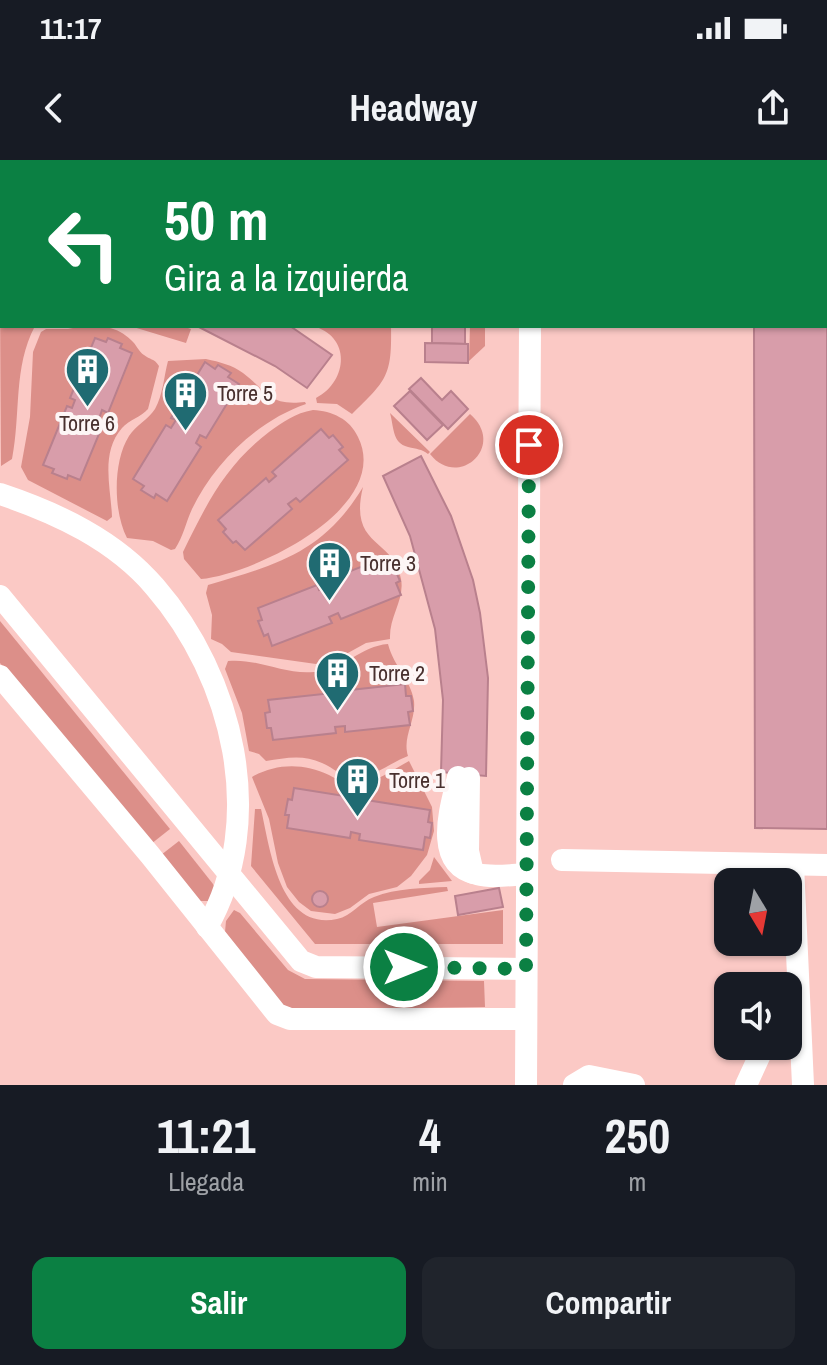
<!DOCTYPE html>
<html lang="es">
<head>
<meta charset="utf-8">
<style>
  :root { --surface:#171b24; --page:#20242c; --text:#f1f3f6; --muted:#9ea1a6; --accent:#0b8043 }
  body { margin:0; font-family:"Archivo Narrow",sans-serif; background:var(--page); color:var(--text); height:100vh; display:flex; flex-direction:column; font-size:30px; white-space:nowrap }
  * { box-sizing:border-box; margin:0 }
  p { font-size:26px; color:var(--muted) }
  .icon { flex:none; width:44px; height:44px; fill:none; stroke:currentColor; stroke-width:2; stroke-linecap:round; stroke-linejoin:round }
  .map { position:relative; height:925px; overflow:hidden }
  .drawer { display:flex; flex-direction:column; background:var(--surface); flex:1 }
  .drawer>* { flex:none }
  .guide { position:absolute; left:0px; top:0px; width:828px; height:168px; box-shadow:0 2px 6px #0004; background:#0b8043; color:#fff; overflow:hidden }
  .needle { width:52px; rotate:170deg }
  .controls { position:absolute; left:714px; top:708px; display:grid; gap:16px }
  .controls a { display:grid; place-items:center; width:88px; height:88px; border-radius:16px; background:var(--surface); box-shadow:0 2px 6px #0004; font-size:40px }
  .pin { position:absolute; display:grid; place-items:center; width:68px; height:68px; color:#fff; margin:-34px; border:4px solid #fff; border-radius:50%; box-shadow:0 2px 8px #0007 }
  .me { position:absolute; width:88px; margin:-44px; rotate:90deg; stroke-linejoin:round; filter:drop-shadow(0 0 6px #0008) }
  .turn { display:flex; align-items:center; gap:28px; height:168px; padding:0 32px; font-size:36px }
  .turn .icon { width:104px; height:104px; stroke-width:2.5 }
  .turn b { display:block; font-size:56px; line-height:68px }
  .eta { display:flex; justify-content:space-evenly; align-items:center; height:136px; text-align:center }
  .eta b { font-size:48px; font-weight:700; line-height:56px }
  .action { display:flex; gap:16px; margin-top:auto; padding:16px 32px }
  .action a { flex:1; height:92px; border-radius:16px; background:var(--accent); color:#fff; font-size:32px; font-weight:700; line-height:92px; text-align:center }
  .action a+a { background:var(--page); color:var(--text) }
  .status { display:flex; justify-content:space-between; align-items:center; height:56px; padding:0 40px; background:var(--surface); direction:ltr }
  .status svg { height:22px; fill:currentColor }
  header { display:flex; justify-content:space-between; align-items:center; height:104px; padding:0 32px; background:var(--surface); font-size:36px; font-weight:700 }
  .map>svg:first-child { display:block }
</style>
</head>
<body>
<div class="status"><b>11:17</b><svg viewBox="0 0 49 12"><path d="M0 12V9h3v3zM5 12V6h3v6zM10 12V3h3v9zM15 12V0h3v12zM26 1h20v11H26zM47 4h2v5h-2z"/></svg></div>
<header><svg class="icon" aria-label="back" viewBox="0 0 24 24"><path d="M15 5l-7 7 7 7"/></svg>Headway<svg class="icon" aria-label="share" viewBox="0 0 24 24"><path d="M12 15V3M7 8l5-5 5 5M5 13v7h14v-7"/></svg></header>
<div class="map">
<svg width="827" height="925" viewBox="0 0 827 925">
  <rect width="100%" height="100%" fill="#fbc9c5"/>
  <!-- green -->
  <g fill="#dc8f89">
    <path d="M0 140 2 166H35C13 207 21 254 12 299L1 306Z"/>
    <path d="M83 166C102 166 117 166 131 180 136 184 139 192 144 195 150 200 154 198 159 206L148 249C141 257 129 260 122 268 100 293 111 328 112 357L107 361 28 320 21 307 30 257 33 192 41 172 46 169H68Z"/>
    <path d="M130 166H182L191 169 186 183Z"/>
    <path d="M312 166H391C392 216 387 220 352 254L337 244 317 243 316 238C349 221 351 175 312 166Z"/>
    <path d="M470 166H485V186L469 201Z"/>
    <path d="M206 199C220 202 232 205 243 213 268 232 268 246 305 242L306 244C257 261 214 303 192 349 186 362 183 377 175 389L171 390 153 381 127 378C113 351 113 301 129 276 136 265 148 260 155 249 163 235 164 216 168 201Z"/>
    <path d="M313 250C332 251 350 259 358 277 393 348 254 414 201 419L184 399 183 392C207 343 225 306 269 272 283 262 295 253 313 250Z"/>
    <path d="M390 253 430 292 428 294C421 289 417 289 408 287 392 283 394 267 390 253Z"/>
    <path d="M470 254C507 286 458 330 430 294Z"/>
    <path d="M363 327C348 388 394 378 401 419 405 440 389 456 390 479L366 483 337 499 316 504 231 492 222 484 211 479 212 455 206 433 208 425C277 405 324 392 363 327Z"/>
    <path d="M0 461 170 669 151 684 0 503Z"/>
    <path d="M388 484C394 507 411 520 414 541 416 561 402 577 408 596 392 602 374 617 356 617 341 617 334 608 322 603 303 594 285 598 266 601L259 594 249 591 242 553 225 509 228 501C258 498 284 515 314 512 345 509 361 486 388 484Z"/>
    <path d="M409 601 432 647 434 671 427 695 411 716 397 727 369 734 350 748 335 754 311 751 299 742 287 727 278 703 269 659 252 617C276 603 304 603 329 615 339 620 346 626 358 624 375 623 394 609 409 601Z"/>
    <path d="M255 649H261C270 688 279 771 337 759 352 756 360 742 374 737 396 728 424 728 447 727L448 731 373 743 377 767 503 750V784H315L251 706Z"/>
    <path d="M179 681 213 724 215 729 208 741H198L161 695Z"/>
    <path d="M434 697 452 721 419 724V721L430 710Z"/>
    <path d="M234 750 240 753 288 810 305 819 484 821 485 847 296 850 282 845 225 772 226 761Z"/>
  </g>
  <!-- building -->
  <g fill="#d89daa" stroke="#b9808d" stroke-width="2">
    <path d="M827 163V669L755 668 754 166H826Z"/>
    <path d="M197 166H290L332 195 307 228 275 206Z"/>
    <path d="M432 166H465V184L432 183Z"/>
    <path d="M95 178 106 182 108 178 122 184 120 188 132 193 108 253 102 250 99 259 104 262 80 320 68 315 67 319 52 313 54 309 43 305 67 246 72 248 75 240 70 238Z"/>
    <path d="M425 183 468 184V203L425 202Z"/>
    <path d="M205 202 215 209 218 205 231 213 228 217 239 224 206 278 200 275 196 283 201 287 167 341 156 334 154 338 141 330 144 326 133 319 166 265 171 268 176 260 171 258Z"/>
    <path d="M421 218 442 240 451 231 468 249 448 269 409 229Z"/>
    <path d="M410 231 443 265 427 280 394 246Z"/>
    <path d="M321 269 329 278 333 275 343 287 339 290 348 300 300 342 296 338 288 344 292 349 245 390 236 381 233 383 223 372 226 369 218 360 266 318 269 322 276 316 272 312Z"/>
    <path d="M421 296 451 356 473 420 480 453 488 518 486 616 441 612 443 540 435 469 410 376 383 316Z"/>
    <path d="M386 397 390 409 394 407 400 421 396 423 401 435 341 459 338 453 329 457 332 463 272 486 268 474 264 476 258 461 262 460 258 448 317 425 319 430 327 427 325 421Z"/>
    <path d="M405 524 406 536H411L413 551 408 552 410 565 345 572V566L335 567 336 573 273 580 271 568H267L265 553 270 552 268 540 332 533V538L341 537V531Z"/>
    <path d="M294 628 357 638 356 644 365 645 366 640 430 650 428 662 432 663 430 678 425 677 423 690 359 680 360 674 351 672 350 678 287 668 289 655H285L288 639 292 640Z"/>
    <path d="M499 728 503 747 458 755 455 736Z"/>
    <circle cx="320" cy="739" r="8"/>
  </g>
  <g fill="none" stroke-linecap="round" stroke-linejoin="round">
    <!-- minor -->
    <g stroke="#fff" stroke-width="22">
      <path d="M531 2V0"/>
      <path d="M0 100 2 102"/>
      <path d="M0 334C57 353 115 380 155 427 233 517 268 660 207 767"/>
      <path d="M0 436 301 801 316 807 526 809"/>
      <path d="M0 516 150 695 277 854 290 859H526"/>
      <path d="M458 617C451 647 432 704 477 714 492 718 511 715 527 714"/>
      <path d="M469 618 468 691 473 713"/>
      <path d="M562 700 827 705"/>
      <path d="M793 705 803 925"/>
      <path d="M526 925 530 166"/>
      <path d="M574 925 589 916 634 925"/>
      <path d="M746 925 764 886"/>
    </g>
  </g>
  <g fill="none" stroke-linecap="round" stroke-linejoin="round">
    <!-- route -->
    <path stroke="#0b8043" stroke-width="14" stroke-dasharray="0 25.2" d="M404 807 526 809 529 285"/>
  </g>
  <!-- icons -->
  <defs>
    <symbol id="building-pin" viewBox="-11 -11 22 30"><path d="M0 17L-7.5 6A9.5 9.5 0 1 1 7.5 6Z" fill="#206b72" stroke="#fdf6f6"/><path d="M-4-6H4V6H1V3H-1V6H-4ZM-2.5-4.3h1.7v1.8h-1.7ZM.8-4.3h1.7v1.8H.8ZM-2.5-1h1.7V.8h-1.7ZM.8-1h1.7V.8H.8Z" fill="#fff"/></symbol>
  </defs>
  <g fill-rule="evenodd">
    <use href="#building-pin" x="62" y="184" width="51" height="69"/>
    <use href="#building-pin" x="160" y="208" width="51" height="69"/>
    <use href="#building-pin" x="304" y="378" width="51" height="69"/>
    <use href="#building-pin" x="312" y="488" width="51" height="69"/>
    <use href="#building-pin" x="332" y="594" width="51" height="69"/>
  </g>
  <g text-anchor="middle" stroke-width="8" stroke-linejoin="round" paint-order="stroke">
    <!-- poi labels -->
    <g font-size="22" fill="#48302e" stroke="#fdf6f6" text-anchor="start">
      <text x="217" y="241">Torre 5</text>
      <text x="87" y="271" text-anchor="middle">Torre 6</text>
      <text x="360" y="411">Torre 3</text>
      <text x="369" y="521">Torre 2</text>
      <text x="389" y="628">Torre 1</text>
    </g>
  </g>
</svg>
<div class="controls">
<a><svg class="needle" viewBox="-14 -14 28 28"><path d="M0-13l5 13h-10z" fill="#e53935"/><path d="M0 13l5-13h-10z" fill="#9ea1a6"/></svg></a>
<a><svg class="icon" aria-label="sound" viewBox="0 0 24 24"><path d="M4 9h4l5-4v14l-5-4H4zM17 9q2 3 0 6"/></svg></a>
</div>
<div class="pin" style="left:529px;top:285px;background:#d93025"><svg class="icon" aria-label="arrive" viewBox="0 0 24 24"><path d="M6 21V4h12l-3 4 3 4H6"/></svg></div>
<svg class="me" style="left:404px;top:807px" viewBox="-20 -20 40 40"><circle r="17" fill="#0b8043" stroke="#fff" stroke-width="3"/><path d="M0-11L8 9 0 5-8 9z" fill="#fff"/></svg>
<div class="guide">
<div class="turn"><svg class="icon" aria-label="left" viewBox="0 0 24 24"><path d="M17 20v-9H6M10 6l-5 5 5 5"/></svg><div><b>50 m</b>Gira a la izquierda</div></div>
</div>
</div>
<section class="drawer">
<div class="eta">
<div><b>11:21</b><p>Llegada</p></div>
<div><b>4</b><p>min</p></div>
<div><b>250</b><p>m</p></div>
</div>
<div class="action"><a>Salir</a><a>Compartir</a></div>
</section>
</body>
</html>
